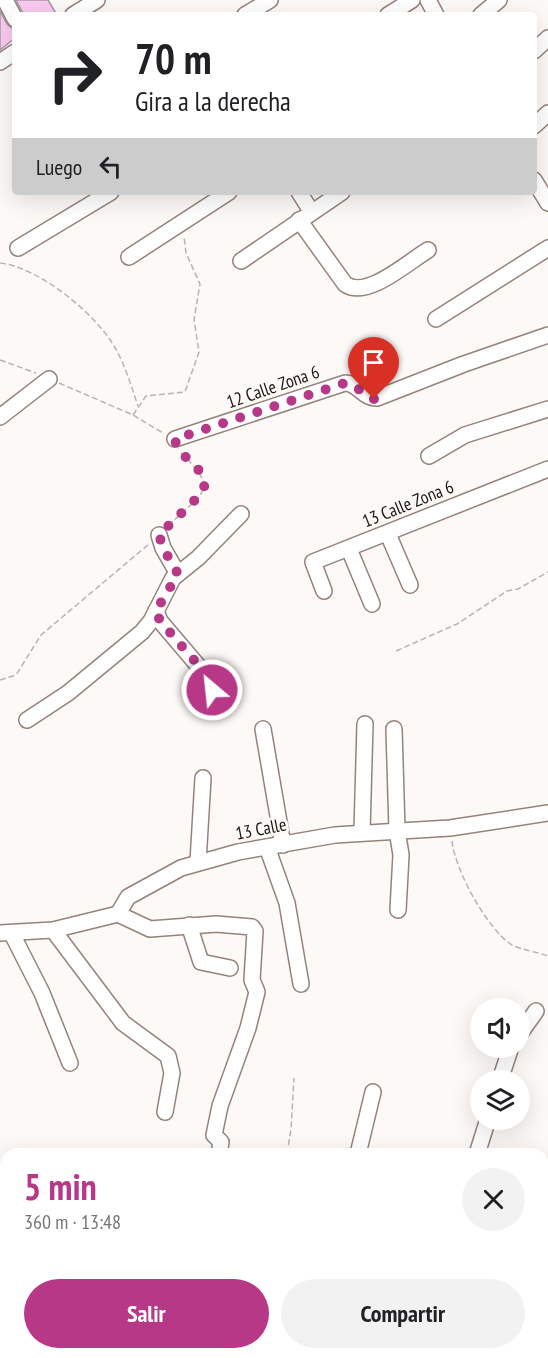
<!DOCTYPE html>
<html lang="es">
<head>
<meta charset="utf-8">
<style>
  :root { --surface:#fff; --page:#f2f2f2; --text:#202124; --muted:#757577; --accent:#b73886 }
  body { margin:0; font-family:"PT Sans Narrow",sans-serif; background:var(--page); color:var(--text); height:100vh; display:flex; flex-direction:column; font-size:22px; white-space:nowrap }
  * { box-sizing:border-box; margin:0 }
  p { font-size:20px; color:var(--muted) }
  .icon { flex:none; width:33px; height:33px; fill:none; stroke:currentColor; stroke-width:2; stroke-linecap:round; stroke-linejoin:round }
  .map { position:relative; flex:1; overflow:hidden }
  .drawer { position:absolute; left:0px; top:1148px; width:549px; height:212px; display:flex; flex-direction:column; background:var(--surface); border-radius:18px 18px 0 0; box-shadow:0 6px 24px #0002 }
  .drawer>* { flex:none }
  .banner { position:absolute; left:12px; top:12px; width:525px; height:183px; border-radius:6px; box-shadow:0 6px 24px #0002; background:#fff; color:var(--text); overflow:hidden }
  .tools { position:absolute; left:470px; top:998px; display:grid; gap:12px }
  .tools a { display:grid; place-items:center; width:60px; height:60px; border-radius:50%; background:var(--surface); box-shadow:0 6px 24px #0002; font-size:30px }
  .pin { position:absolute; display:grid; place-items:center; width:51px; height:51px; color:#fff; margin:-62px -26px; border-radius:50% 50% 50% 0; rotate:-45deg; box-shadow:0 0 6px #0007 }
  .pin .icon { rotate:45deg }
  .me { position:absolute; width:66px; margin:-33px; rotate:332deg; stroke-linejoin:round; filter:drop-shadow(0 0 4px #0008) }
  .turn { display:flex; align-items:center; gap:21px; height:126px; padding:0 24px; font-size:27px }
  .turn .icon { width:78px; height:78px; stroke-width:2.5 }
  .turn b { display:block; font-size:42px; line-height:51px }
  .then { display:flex; align-items:center; height:57px; padding:0 24px; background:#0003; gap:12px; font-size:22px }
  .round { display:grid; place-items:center; flex:none; width:63px; height:63px; border-radius:32px; background:var(--page) }
  .headline { display:flex; align-items:center; justify-content:space-between; height:102px; padding:0 24px }
  h1 { font-size:36px; font-weight:700; line-height:45px; color:var(--accent) }
  .primary-button { display:flex; gap:12px; margin-top:auto; padding:12px 24px }
  .primary-button a { flex:1; height:69px; border-radius:36px; background:var(--accent); color:#fff; font-size:24px; font-weight:700; line-height:69px; text-align:center }
  .primary-button a+a { background:var(--page); color:var(--text) }
  .map>svg:first-child { display:block }
</style>
</head>
<body>
<div class="map">
<svg width="548" height="1358" viewBox="0 0 548 1358">
  <rect width="100%" height="100%" fill="#fdf9f7"/>
  <!-- building -->
  <g fill="#facaf1" stroke="#a999a6" stroke-width="1.5">
    <path d="M16 0H48L57 15H24Z"/>
    <path d="M0 11 7 24 15 31V38L0 50Z"/>
  </g>
  <g fill="none" stroke-linecap="round" stroke-linejoin="round">
    <defs>
      <g id="minor">
        <path d="M5 0 15 19"/>
        <path d="M428 0 436 15"/>
        <path d="M73 15 97 0"/>
        <path d="M245 15 270 0"/>
        <path d="M388 15 412 0"/>
        <path d="M481 15 499 0"/>
        <path d="M534 51 548 38"/>
        <path d="M0 62 15 52"/>
        <path d="M534 126 548 113"/>
        <path d="M534 180 548 203"/>
        <path d="M299 192 311 211"/>
        <path d="M299 220 345 284C366 300 408 262 428 250"/>
        <path d="M18 248 111 192"/>
        <path d="M129 257 229 192"/>
        <path d="M241 261 342 192"/>
        <path d="M436 319 548 248"/>
        <path d="M0 417 49 379"/>
        <path d="M175 439 345 383C358 383 362 398 377 398L464 364 548 335"/>
        <path d="M429 456 465 435 548 409"/>
        <path d="M388 534 410 585"/>
        <path d="M159 535 163 548 178 574"/>
        <path d="M349 549 372 604"/>
        <path d="M324 591 313 562 548 469"/>
        <path d="M156 611 160 621 211 681 212 690 205 701"/>
        <path d="M27 720 68 693 142 632 151 621 173 578 198 558 241 514"/>
        <path d="M263 729 283 845"/>
        <path d="M394 729 397 830 401 855 398 910"/>
        <path d="M362 832 365 724"/>
        <path d="M267 847 287 903 301 984"/>
        <path d="M198 862 203 778"/>
        <path d="M118 914 150 929 216 924 252 927 255 931 252 980 257 992 248 1028 220 1106 214 1135 221 1142 219 1154"/>
        <path d="M189 925 201 962 230 968"/>
        <path d="M53 930 123 1023 168 1056 172 1073 165 1112"/>
        <path d="M0 933 53 930 118 914 128 897 181 868 238 852 335 835 450 828 548 813"/>
        <path d="M12 934 42 993 70 1063"/>
        <path d="M519 1035 536 1011"/>
        <path d="M500 1080 511 1047"/>
        <path d="M358 1154 373 1092"/>
        <path d="M477 1154 488 1119"/>
        <path d="M0 1212 6 1205"/>
        <path d="M0 1275 6 1278"/>
        <path d="M0 1318 6 1308"/>
        <path d="M235 1353 330 1358"/>
        <path d="M431 1358 432 1353"/>
      </g>
    </defs>
    <!-- minor casing -->
    <use href="#minor" stroke="#95827b" stroke-width="18"/>
    <!-- path -->
    <g stroke="#b8b3b1" stroke-width="1.5" stroke-dasharray="6 3" stroke-linecap="butt">
      <path d="M0 263C38 267 95 313 114 346 125 364 131 386 138 406"/>
      <path d="M0 360 36 373"/>
      <path d="M59 383 133 415 163 433"/>
      <path d="M133 415 146 396 185 392 199 352 194 320 200 284 186 253 184 236"/>
      <path d="M168 526C204 491 221 491 179 451"/>
      <path d="M396 651 457 624 507 591 518 589 548 572"/>
      <path d="M0 680 16 675 41 635 149 544"/>
      <path d="M452 841C455 870 487 929 512 945 522 950 537 952 548 956"/>
      <path d="M287 1154 291 1129 294 1078"/>
    </g>
    <!-- minor -->
    <use href="#minor" stroke="#fff" stroke-width="15"/>
  </g>
  <g fill="none" stroke-linecap="round" stroke-linejoin="round">
    <!-- route -->
    <path stroke="#b73886" stroke-width="10" stroke-dasharray="0 18" d="M212 690 207 675 160 621 156 611 178 574 163 548 159 535 202 493C214 469 177 460 175 439L345 383C357 383 362 396 374 399"/>
  </g>
  <g text-anchor="middle" stroke-width="6" stroke-linejoin="round" paint-order="stroke">
    <!-- street labels -->
    <g font-size="18" fill="#1c1512" stroke="#fdf9f7">
      <text transform="translate(273 387) rotate(-19)" y="6">12 Calle Zona 6</text>
      <text transform="translate(408 504) rotate(-22)" y="6">13 Calle Zona 6</text>
      <text transform="translate(261 829) rotate(-11)" y="6">13 Calle</text>
    </g>
  </g>
</svg>
<div class="tools">
<a><svg class="icon" aria-label="sound" viewBox="0 0 24 24"><path d="M4 9h4l5-4v14l-5-4H4zM17 9q2 3 0 6"/></svg></a>
<a><svg class="icon" aria-label="layers" viewBox="0 0 24 24"><path d="M12 4l9 5-9 5-9-5zM3 14l9 5 9-5"/></svg></a>
</div>
<div class="pin" style="left:374px;top:399px;background:#d93025"><svg class="icon" aria-label="arrive" viewBox="0 0 24 24"><path d="M6 21V4h12l-3 4 3 4H6"/></svg></div>
<svg class="me" style="left:212px;top:690px" viewBox="-20 -20 40 40"><circle r="17" fill="#b73886" stroke="#fff" stroke-width="3"/><path d="M0-11L8 9 0 5-8 9z" fill="#fff"/></svg>
<div class="banner">
<div class="turn"><svg class="icon" aria-label="right" viewBox="0 0 24 24"><path d="M7 20v-9h11M14 6l5 5-5 5"/></svg><div><b>70 m</b>Gira a la derecha</div></div>
<div class="then">Luego<svg class="icon" aria-label="left" viewBox="0 0 24 24"><path d="M17 20v-9H6M10 6l-5 5 5 5"/></svg></div>
</div>
<section class="drawer">
<div class="headline"><div><h1>5 min</h1><p>360 m · 13:48</p></div><a class="round"><svg class="icon" aria-label="close" viewBox="0 0 24 24"><path d="M6 6l12 12M18 6L6 18"/></svg></a></div>
<div class="primary-button"><a>Salir</a><a>Compartir</a></div>
</section>
</div>
</body>
</html>
